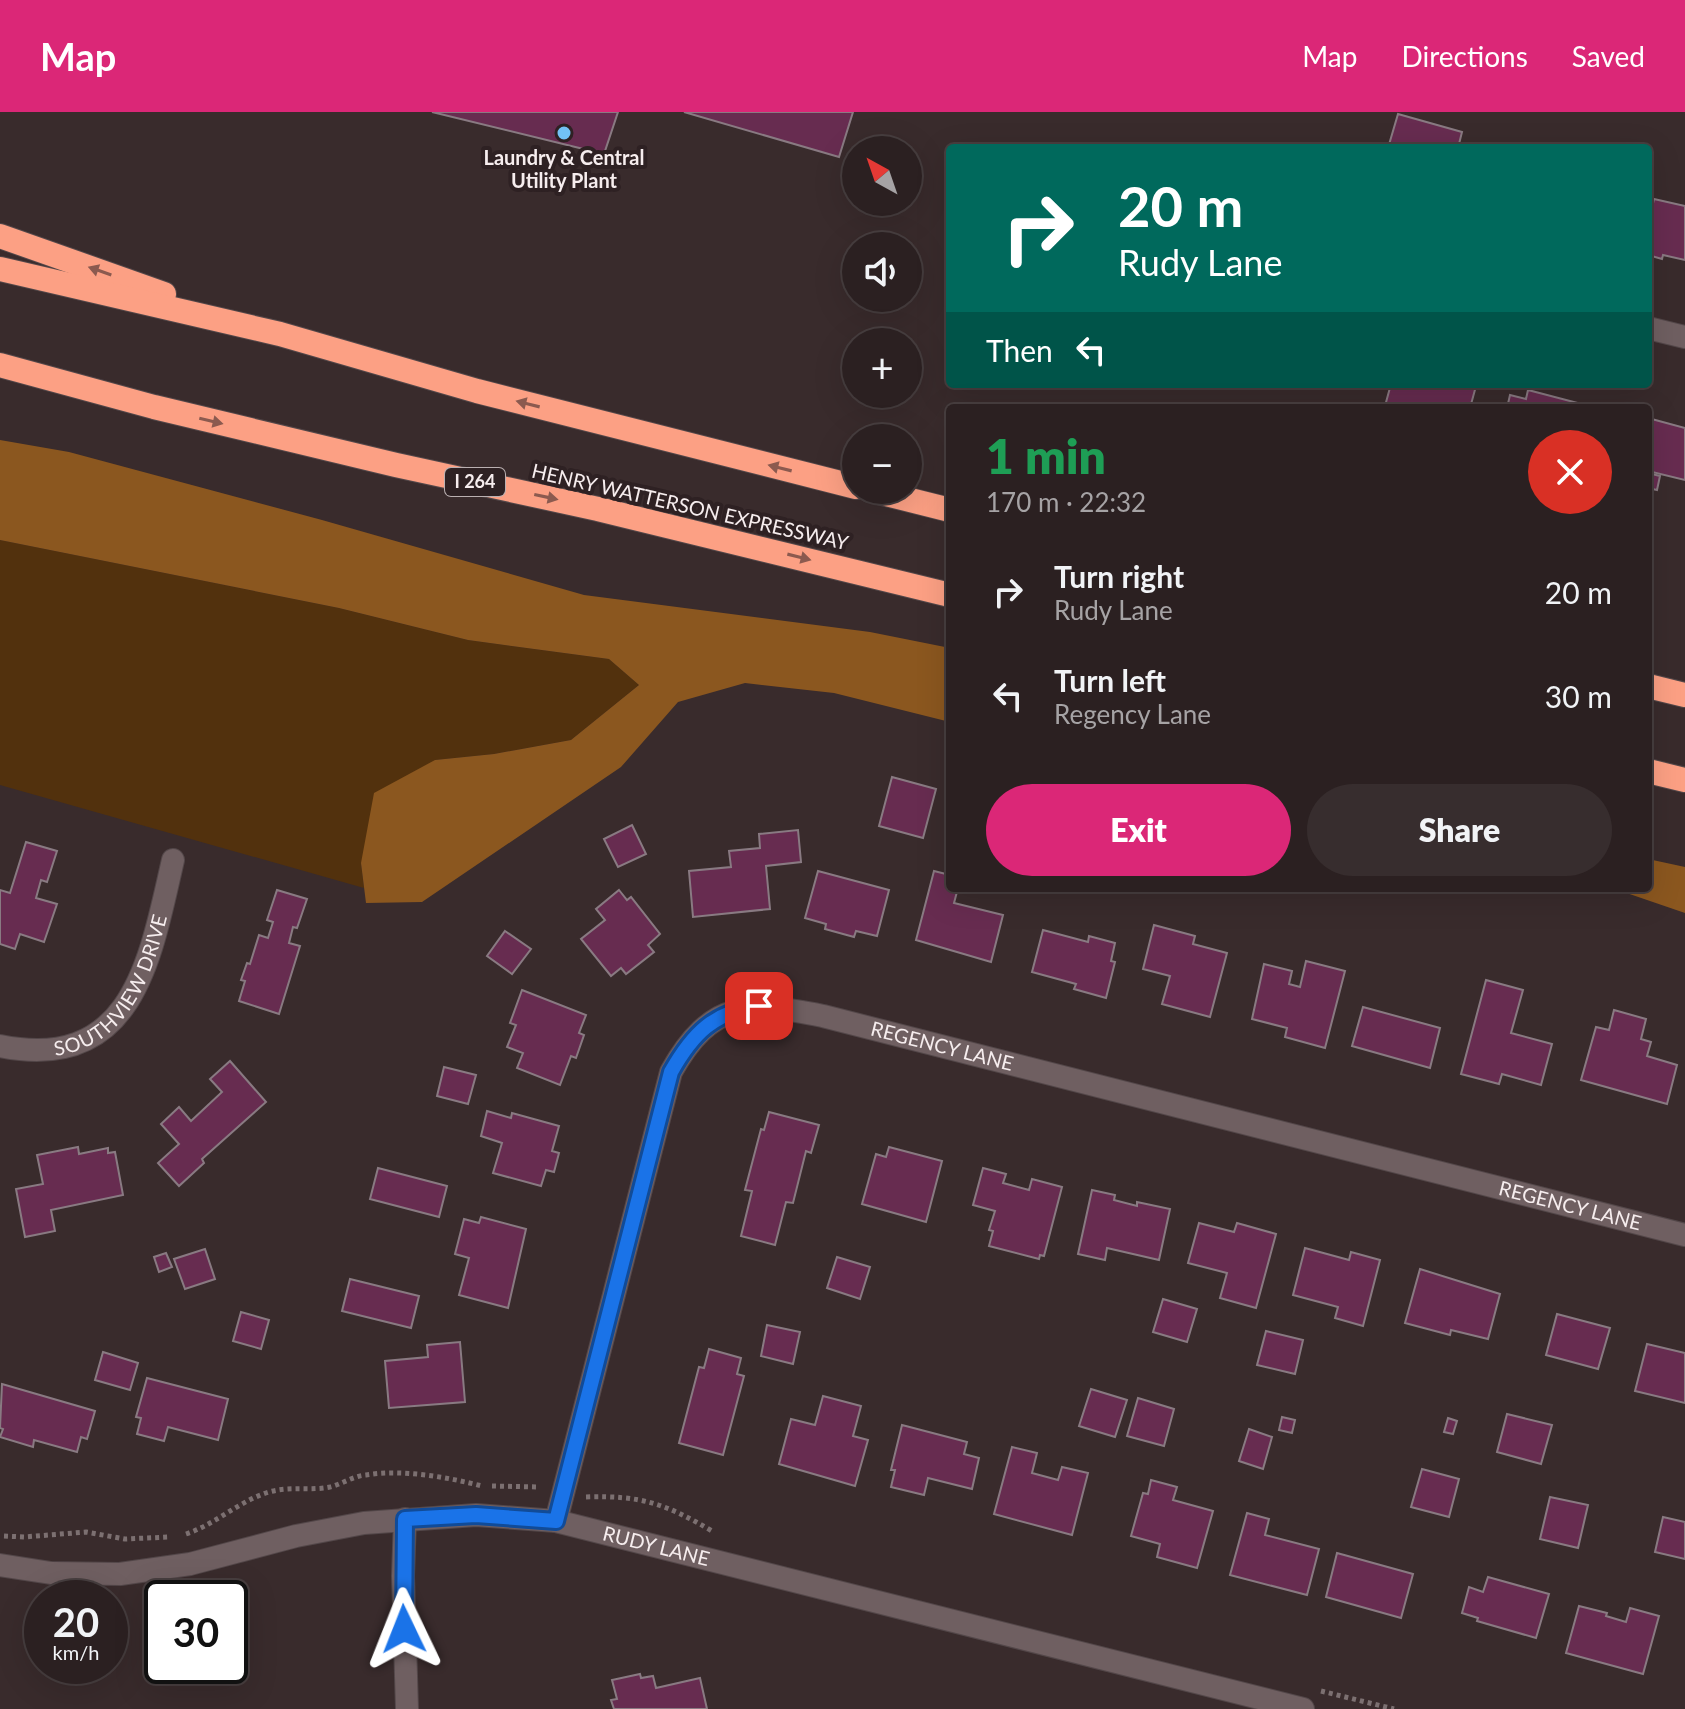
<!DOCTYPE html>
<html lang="en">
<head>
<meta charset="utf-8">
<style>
  :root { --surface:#2b2021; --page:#372d2e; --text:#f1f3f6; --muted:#a6a3a5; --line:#473e3f; --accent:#db2777 }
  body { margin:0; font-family:Lato,sans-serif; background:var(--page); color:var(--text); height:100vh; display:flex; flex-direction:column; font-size:30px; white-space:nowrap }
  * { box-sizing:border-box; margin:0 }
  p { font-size:26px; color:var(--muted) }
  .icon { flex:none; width:44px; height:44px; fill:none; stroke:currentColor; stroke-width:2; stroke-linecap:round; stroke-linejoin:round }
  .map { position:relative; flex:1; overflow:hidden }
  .side { position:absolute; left:946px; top:292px; width:706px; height:488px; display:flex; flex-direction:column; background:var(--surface); border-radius:8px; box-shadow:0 8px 32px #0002,0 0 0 2px var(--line) }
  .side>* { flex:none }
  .banner { position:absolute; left:946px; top:32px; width:706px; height:244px; border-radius:8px; box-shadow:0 8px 32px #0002,0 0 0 2px var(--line); background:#00695c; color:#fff; overflow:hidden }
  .needle { width:52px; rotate:320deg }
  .controls { position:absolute; left:842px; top:24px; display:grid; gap:16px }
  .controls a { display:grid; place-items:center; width:80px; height:80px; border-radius:50%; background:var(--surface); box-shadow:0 8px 32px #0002,0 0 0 2px var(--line); font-size:40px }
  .speed { position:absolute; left:24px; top:1468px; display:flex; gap:16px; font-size:40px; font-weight:700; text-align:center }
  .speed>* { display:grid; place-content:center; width:104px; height:104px; border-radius:50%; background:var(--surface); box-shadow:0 8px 32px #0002,0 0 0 2px var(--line); line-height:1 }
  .speed small { font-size:20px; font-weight:400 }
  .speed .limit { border:4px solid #111; border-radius:12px; background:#fff; color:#111 }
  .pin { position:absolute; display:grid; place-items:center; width:68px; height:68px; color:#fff; margin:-34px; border-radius:16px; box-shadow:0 4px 12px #0006 }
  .me { position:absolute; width:88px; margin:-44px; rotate:358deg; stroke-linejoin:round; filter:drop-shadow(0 0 6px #0008) }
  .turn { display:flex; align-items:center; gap:28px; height:168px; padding:0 40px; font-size:36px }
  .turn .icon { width:104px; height:104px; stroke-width:2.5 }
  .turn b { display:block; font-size:56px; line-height:68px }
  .then { display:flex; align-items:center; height:76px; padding:0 40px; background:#0003; gap:16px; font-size:30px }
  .round { display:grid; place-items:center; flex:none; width:84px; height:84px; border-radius:42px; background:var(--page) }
  .head { display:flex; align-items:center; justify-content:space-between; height:136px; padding:0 40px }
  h1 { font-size:48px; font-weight:800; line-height:60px; color:#1e9e55 }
  .action { display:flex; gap:16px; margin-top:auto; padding:16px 40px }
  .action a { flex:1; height:92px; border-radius:48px; background:var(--accent); color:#fff; font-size:32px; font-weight:800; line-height:92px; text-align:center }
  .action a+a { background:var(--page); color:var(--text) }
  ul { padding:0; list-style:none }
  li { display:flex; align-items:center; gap:24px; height:104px; padding:0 40px }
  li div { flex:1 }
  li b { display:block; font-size:30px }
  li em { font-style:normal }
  header { display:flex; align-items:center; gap:48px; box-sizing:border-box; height:112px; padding:0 40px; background:var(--accent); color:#fff }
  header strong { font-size:38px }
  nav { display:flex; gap:44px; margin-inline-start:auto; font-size:28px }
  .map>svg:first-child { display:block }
</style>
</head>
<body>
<header>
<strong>Map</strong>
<nav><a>Map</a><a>Directions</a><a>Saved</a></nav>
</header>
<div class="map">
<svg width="1685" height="1597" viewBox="0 0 1685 1597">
  <rect width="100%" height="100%" fill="#392b2c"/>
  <!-- green -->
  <path fill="#52310d" d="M0 428 339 496 468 528 609 547 639 573 571 628 494 642 435 648 361 751 364 776 0 673Z"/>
  <!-- forest -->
  <g fill="#8b571f">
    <path d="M0 328 69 340 322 408 584 483 870 520 950 536V610L834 581 745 571 678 590 621 655 422 790 366 791 361 751 374 681 435 648 494 642 571 628 639 573 609 547 468 528 339 496 0 428Z"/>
    <path d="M1648 747 1685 755V801L1612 776H1648Z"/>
  </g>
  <!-- building -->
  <g fill="#672c50" stroke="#897a82" stroke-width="2">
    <path d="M432 0H618L604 42Z"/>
    <path d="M684 0H853L839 45Z"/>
    <path d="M1398 2 1462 20 1458 36H1388Z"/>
    <path d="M1654 87 1685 94V148L1663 143 1662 147 1648 143V113Z"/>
    <path d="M1391 272H1469L1476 274 1470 296H1392L1385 294Z"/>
    <path d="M1528 278 1593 295V296H1507L1510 283 1526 287Z"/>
    <path d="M1648 306 1685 316V368L1648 359Z"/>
    <path d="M1648 361 1660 364 1657 378 1648 376Z"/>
    <path d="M892 665 936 677 923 726 879 714Z"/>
    <path d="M632 713 646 742 618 755 604 727Z"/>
    <path d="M798 718 801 750 766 754 770 797 693 805 689 759 731 755 729 739 760 736 759 722Z"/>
    <path d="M26 730 57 739 47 770 41 768 36 786 57 792 44 830 20 822 15 837 0 832V778L10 781Z"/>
    <path d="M818 759 889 778 877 824 856 819 854 825 825 817 826 812 805 806Z"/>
    <path d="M934 759 950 763V776H958L954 791 1003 803 991 850 916 828Z"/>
    <path d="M277 778 307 787 297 816 293 815 289 831 300 834 279 902 239 889 245 869 241 868 247 851 250 852 259 823 268 826 273 810 267 808Z"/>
    <path d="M619 778 627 788 631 785 660 822 648 833 654 840 626 862 621 856 611 864 581 827 605 808 596 797Z"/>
    <path d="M1154 813 1195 824 1193 832 1227 841 1210 905 1162 892 1170 864 1143 857Z"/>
    <path d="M1043 818 1088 830 1089 824 1115 831 1111 849 1115 850 1106 886 1074 877 1076 872 1032 860Z"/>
    <path d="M505 819 531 837 512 862 487 844Z"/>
    <path d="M1306 849 1345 859 1325 936 1285 925 1287 916 1252 907 1264 852 1292 859 1289 872 1300 875Z"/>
    <path d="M1486 868 1523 878 1511 921 1552 932 1541 973 1502 962 1499 972 1461 962Z"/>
    <path d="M522 878 586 903 579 921 584 923 576 946 571 944 560 973 517 956 523 941 507 935 516 913 510 911Z"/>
    <path d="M1363 895 1440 916 1430 956 1352 934Z"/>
    <path d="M1614 898 1646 907 1641 927 1651 930 1647 944 1677 953 1667 992 1581 968 1596 915 1609 918Z"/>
    <path d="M230 949 266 990 202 1047 204 1051 179 1074 158 1051 179 1032 161 1012 179 995 191 1009 222 980 210 967Z"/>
    <path d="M444 955 476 963 468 992 437 984Z"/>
    <path d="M487 999 511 1006 512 1001 559 1014 552 1039 559 1041 554 1060 546 1058 541 1074 493 1061 502 1031 481 1024Z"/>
    <path d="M769 1000 819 1013 811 1041 806 1039 793 1091 786 1090 775 1133 741 1124 752 1079 745 1078 761 1017 764 1018Z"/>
    <path d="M78 1035 79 1042 108 1036V1041L115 1040 123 1083 51 1098 55 1119 25 1125 16 1077 43 1072 37 1043Z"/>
    <path d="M889 1035 942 1049 926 1110 862 1092 876 1042 886 1045Z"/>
    <path d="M378 1056 447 1074 439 1105 370 1087Z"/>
    <path d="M983 1056 1006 1062 1003 1071 1029 1078 1032 1067 1062 1075 1044 1144 1040 1143 1039 1147 989 1134 993 1119 989 1118 995 1099 973 1093Z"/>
    <path d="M1092 1078 1115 1083 1114 1088 1137 1094V1090L1170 1097 1159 1148 1107 1136 1105 1148 1078 1142Z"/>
    <path d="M481 1105 526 1117 508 1196 459 1183 469 1146 455 1142 464 1107 479 1111Z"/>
    <path d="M1199 1111 1234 1120 1237 1111 1276 1122 1256 1196 1220 1186 1227 1161 1188 1151Z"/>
    <path d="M1305 1136 1349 1148 1351 1140 1380 1148 1363 1214 1335 1206 1338 1195 1293 1183Z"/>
    <path d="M205 1137 215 1167 185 1177 174 1147Z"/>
    <path d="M166 1141 172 1155 159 1160 154 1145Z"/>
    <path d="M837 1145 870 1155 860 1187 827 1176Z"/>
    <path d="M1420 1157 1500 1182 1488 1227 1451 1218 1450 1223 1405 1211Z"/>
    <path d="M350 1167 419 1184 411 1216 342 1199Z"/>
    <path d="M1163 1187 1197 1197 1187 1230 1153 1220Z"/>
    <path d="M241 1200 269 1208 261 1237 233 1229Z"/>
    <path d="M1557 1202 1610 1216 1598 1257 1546 1243Z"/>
    <path d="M767 1213 800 1220 793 1252 761 1244Z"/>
    <path d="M1266 1219 1303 1228 1295 1262 1257 1253Z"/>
    <path d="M460 1230 465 1290 389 1296 385 1249 428 1245 427 1233Z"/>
    <path d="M1647 1232 1685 1241V1291L1635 1279Z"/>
    <path d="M709 1237 741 1246 737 1262 744 1264 723 1343 679 1331 699 1255 704 1256Z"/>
    <path d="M103 1240 138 1251 130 1278 95 1268Z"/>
    <path d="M147 1266 228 1287 218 1328 168 1315 164 1329 137 1322 141 1306 136 1305Z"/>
    <path d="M2 1272 95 1299 87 1327 81 1325 77 1340 34 1328 33 1335 0 1325 3 1317 0 1316Z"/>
    <path d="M1091 1277 1127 1288 1115 1325 1079 1314Z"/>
    <path d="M823 1284 861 1294 853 1324 868 1328 855 1374 779 1352 791 1307 815 1313Z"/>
    <path d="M1138 1286 1174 1297 1164 1334 1127 1324Z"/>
    <path d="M1507 1302 1552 1313 1541 1352 1497 1340Z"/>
    <path d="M1282 1305 1295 1308 1292 1321 1279 1318Z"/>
    <path d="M1448 1306 1457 1309 1453 1322 1444 1320Z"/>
    <path d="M902 1313 967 1330 964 1342 979 1346 972 1377 928 1366 924 1383 891 1375 895 1358H891Z"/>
    <path d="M1249 1317 1272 1325 1263 1357 1239 1349Z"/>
    <path d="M1012 1335 1037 1341 1032 1361 1058 1368 1062 1355 1088 1361 1072 1423 994 1402Z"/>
    <path d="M1422 1357 1459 1367 1449 1405 1411 1395Z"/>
    <path d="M1151 1368 1177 1375 1173 1388 1213 1399 1197 1456 1157 1445 1160 1432 1131 1424 1143 1381 1148 1382Z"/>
    <path d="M1550 1385 1588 1393 1578 1436 1540 1427Z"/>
    <path d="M1247 1401 1269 1407 1265 1423 1319 1437 1307 1483 1230 1463Z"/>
    <path d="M1663 1405 1685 1410V1447L1655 1440Z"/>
    <path d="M1337 1441 1413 1462 1401 1506 1326 1485Z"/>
    <path d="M1488 1465 1549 1482 1536 1526 1477 1509 1478 1506 1462 1501 1469 1475 1483 1480Z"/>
    <path d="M1579 1494 1607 1501 1606 1504 1626 1510 1630 1496 1659 1504 1643 1562 1566 1541Z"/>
    <path d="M640 1562 641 1566 653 1564 656 1576 700 1566 707 1597H614L611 1588 617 1587 612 1568Z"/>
  </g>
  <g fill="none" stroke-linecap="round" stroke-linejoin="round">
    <defs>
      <g id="minor">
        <path d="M1648 216 1685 225"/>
        <path id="s1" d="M0 934C133 961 150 848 173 748"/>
        <path d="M405 1407 403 1464 407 1597"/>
        <path id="s2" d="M556 1409 671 960C711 888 749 889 823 904L1685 1123"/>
        <path id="s3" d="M0 1453 51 1461 120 1462 190 1452 296 1424 364 1411 476 1403 556 1409 1303 1597"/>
      </g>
      <g id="motorway">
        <path d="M0 124 164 182"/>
        <path d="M0 157 280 222 477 279 856 375"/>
        <path d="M0 253 154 295 396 353 598 397 950 483"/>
        <path d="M870 378 950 398"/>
        <path d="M1648 574 1685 583"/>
        <path d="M1648 659 1685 668"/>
      </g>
    </defs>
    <!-- minor casing -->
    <use href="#minor" stroke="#534749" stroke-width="24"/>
    <!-- motorway casing -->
    <use href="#motorway" stroke="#534749" stroke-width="26"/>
    <!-- path -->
    <g stroke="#7c7071" stroke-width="5" stroke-dasharray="4 4" stroke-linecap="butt">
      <path d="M492 1374 538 1375"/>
      <path d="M586 1385C641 1383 666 1392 712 1419"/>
      <path d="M186 1422C216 1412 239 1389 269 1380 290 1374 311 1379 330 1375 342 1372 353 1364 366 1363 402 1357 447 1365 482 1374"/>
      <path d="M4 1424 24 1425 86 1420 125 1427 169 1425"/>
      <path d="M1321 1579 1394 1597"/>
    </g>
    <!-- minor -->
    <use href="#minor" stroke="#6f5f61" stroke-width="22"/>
    <!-- motorway -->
    <use href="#motorway" stroke="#fca084" stroke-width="24"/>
  </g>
  <!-- one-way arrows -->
  <defs><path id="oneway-solid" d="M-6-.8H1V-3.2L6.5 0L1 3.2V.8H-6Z" transform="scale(2)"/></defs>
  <g fill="#8b5a4f">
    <use href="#oneway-solid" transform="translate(100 159) rotate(-161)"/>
    <use href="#oneway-solid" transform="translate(528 292) rotate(-166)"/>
    <use href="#oneway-solid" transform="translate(211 309) rotate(13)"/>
    <use href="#oneway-solid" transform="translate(780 356) rotate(-166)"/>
    <use href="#oneway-solid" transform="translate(546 385) rotate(12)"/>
    <use href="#oneway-solid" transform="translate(799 445) rotate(14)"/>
  </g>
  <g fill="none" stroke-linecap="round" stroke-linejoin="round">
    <defs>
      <path id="route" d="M404 1517 405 1407 476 1403 556 1409 671 960C693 921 714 900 759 894"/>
    </defs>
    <!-- route casing -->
    <use href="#route" stroke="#114b97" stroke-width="20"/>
    <!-- route -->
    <use href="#route" stroke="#1a73e8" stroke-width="14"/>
  </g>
  <!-- markers -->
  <circle fill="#72c1f5" stroke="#2e2123" stroke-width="3" cx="564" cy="21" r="8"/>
  <g text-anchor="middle" stroke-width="8" stroke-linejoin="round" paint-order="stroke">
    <!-- shield labels -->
    <rect fill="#2e2123" stroke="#bab0b1" stroke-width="2" x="445" y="356" width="60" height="28" rx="6"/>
    <g font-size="18" font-weight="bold" fill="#f6edee">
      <text x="475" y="376">I 264</text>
    </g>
    <!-- poi labels -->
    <g font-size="20" font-weight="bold" fill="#f6edee" stroke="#2e2123">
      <text x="564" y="53">Laundry &amp; Central<tspan x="564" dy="23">Utility Plant</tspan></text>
    </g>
    <!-- street labels -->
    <g font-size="20" fill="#f6edee" stroke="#2e2123">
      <text transform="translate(690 395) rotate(13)" y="7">HENRY WATTERSON EXPRESSWAY</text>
      <text dy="7" stroke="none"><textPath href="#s1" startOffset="146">SOUTHVIEW DRIVE</textPath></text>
      <text dy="7" stroke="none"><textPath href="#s2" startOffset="766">REGENCY LANE</textPath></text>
      <text dy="7" stroke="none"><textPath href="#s2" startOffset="1414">REGENCY LANE</textPath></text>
      <text dy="7" stroke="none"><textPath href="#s3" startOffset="666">RUDY LANE</textPath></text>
    </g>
  </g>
</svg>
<div class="controls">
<a><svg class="needle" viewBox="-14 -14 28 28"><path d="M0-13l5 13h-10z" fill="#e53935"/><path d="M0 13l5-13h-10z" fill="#a6a3a5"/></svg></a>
<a><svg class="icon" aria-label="sound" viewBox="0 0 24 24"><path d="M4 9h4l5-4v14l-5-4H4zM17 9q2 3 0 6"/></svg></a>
<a>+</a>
<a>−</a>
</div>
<div class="speed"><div>20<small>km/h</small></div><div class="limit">30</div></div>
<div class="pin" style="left:759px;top:894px;background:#d93025"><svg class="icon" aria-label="arrive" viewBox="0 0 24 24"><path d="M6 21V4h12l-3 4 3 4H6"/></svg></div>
<svg class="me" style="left:404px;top:1517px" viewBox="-20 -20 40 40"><path d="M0-17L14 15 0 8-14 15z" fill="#1a73e8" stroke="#fff" stroke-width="4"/></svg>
<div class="banner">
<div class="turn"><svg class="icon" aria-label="right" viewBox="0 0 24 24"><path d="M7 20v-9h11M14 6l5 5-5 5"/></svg><div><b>20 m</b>Rudy Lane</div></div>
<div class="then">Then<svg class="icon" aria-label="left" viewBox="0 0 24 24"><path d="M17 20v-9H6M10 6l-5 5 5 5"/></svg></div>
</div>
<section class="side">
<div class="head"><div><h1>1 min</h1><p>170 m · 22:32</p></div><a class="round" style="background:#d93025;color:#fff"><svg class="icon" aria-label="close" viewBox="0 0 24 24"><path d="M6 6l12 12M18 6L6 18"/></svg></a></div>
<ul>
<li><svg class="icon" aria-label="right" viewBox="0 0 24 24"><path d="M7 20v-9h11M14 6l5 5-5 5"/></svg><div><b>Turn right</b><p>Rudy Lane</p></div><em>20 m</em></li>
<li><svg class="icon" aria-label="left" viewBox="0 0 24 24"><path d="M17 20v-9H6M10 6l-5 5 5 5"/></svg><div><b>Turn left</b><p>Regency Lane</p></div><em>30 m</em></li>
</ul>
<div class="action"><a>Exit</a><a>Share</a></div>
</section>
</div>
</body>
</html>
